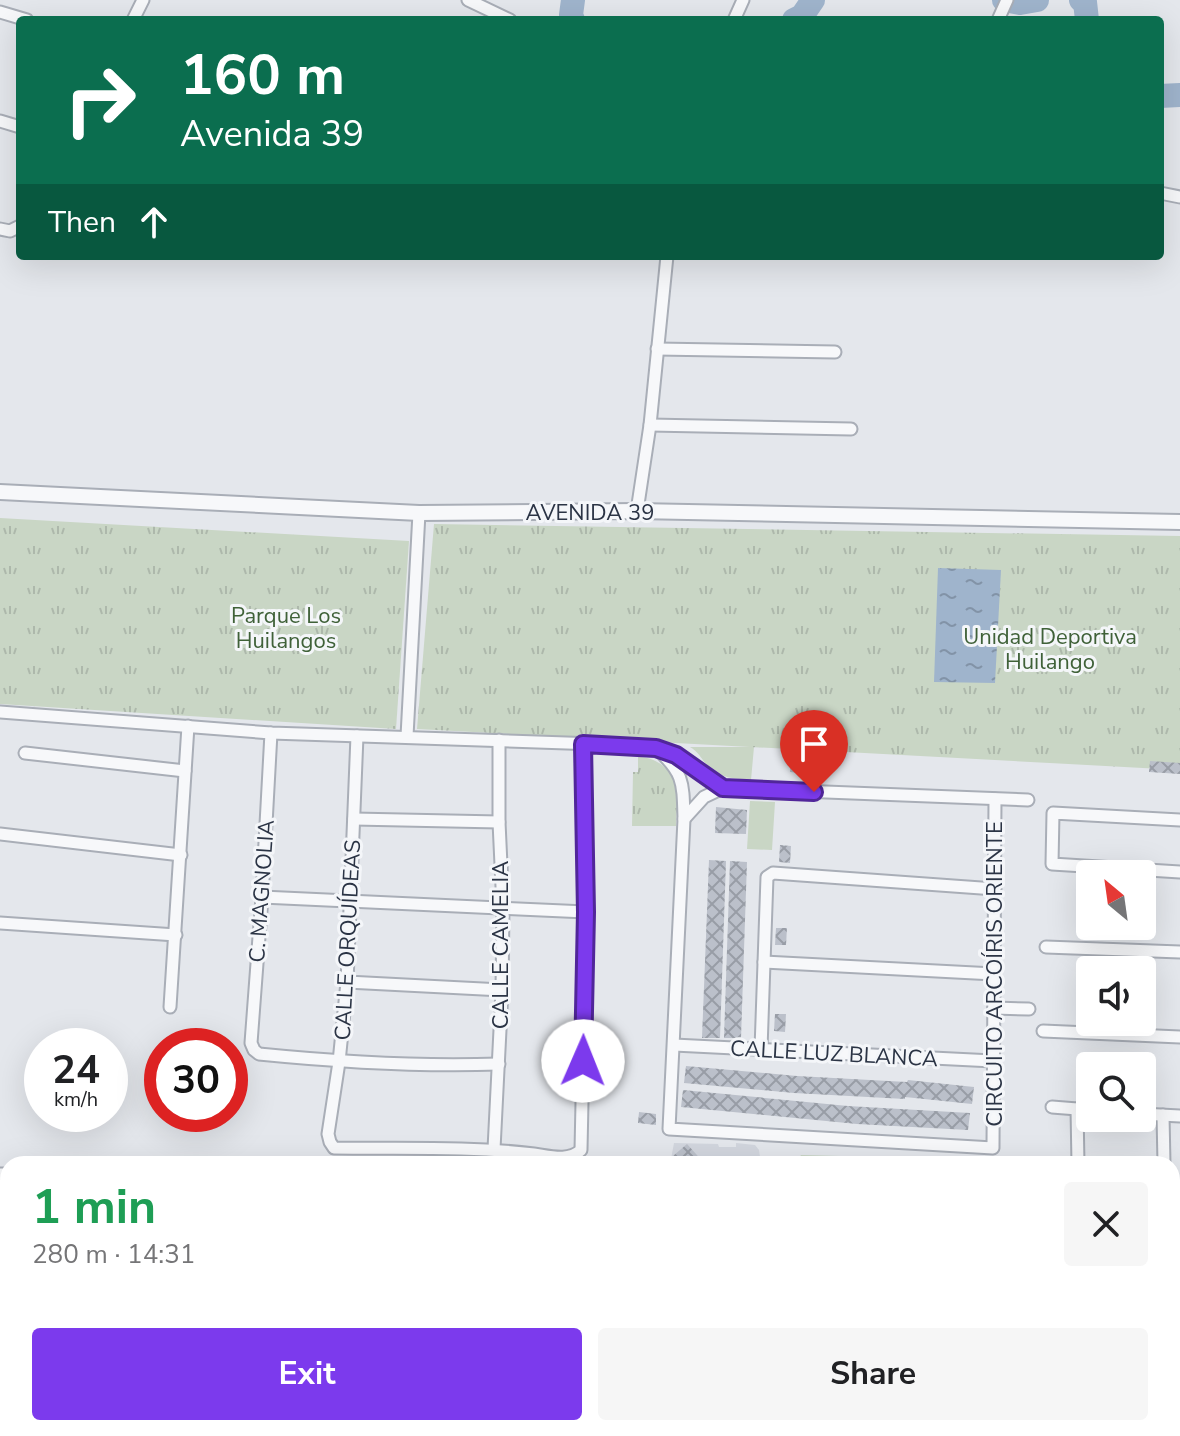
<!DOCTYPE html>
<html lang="en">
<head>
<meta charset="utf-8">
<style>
  :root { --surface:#fff; --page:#f6f6f6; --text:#202124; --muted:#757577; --accent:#7c3aed }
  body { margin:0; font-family:"Nunito Sans",sans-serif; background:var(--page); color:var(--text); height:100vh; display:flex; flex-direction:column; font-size:30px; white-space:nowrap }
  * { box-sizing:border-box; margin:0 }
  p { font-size:26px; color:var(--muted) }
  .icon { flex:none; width:44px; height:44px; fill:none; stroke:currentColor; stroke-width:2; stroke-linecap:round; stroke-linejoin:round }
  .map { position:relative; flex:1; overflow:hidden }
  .panel { position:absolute; left:0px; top:1156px; width:1180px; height:280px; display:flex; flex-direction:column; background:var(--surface); border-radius:24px 24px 0 0; box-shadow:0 8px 32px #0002 }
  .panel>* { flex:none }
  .banner { position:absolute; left:16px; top:16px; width:1148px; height:244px; border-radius:8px; box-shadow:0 8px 32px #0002; background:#0b6e4f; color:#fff; overflow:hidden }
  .needle { width:52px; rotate:331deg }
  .fabs { position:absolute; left:1076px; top:860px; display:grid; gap:16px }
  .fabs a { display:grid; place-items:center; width:80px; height:80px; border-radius:8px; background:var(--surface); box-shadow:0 8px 32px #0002; font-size:40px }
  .speed { position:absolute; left:24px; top:1028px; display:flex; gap:16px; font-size:40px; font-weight:700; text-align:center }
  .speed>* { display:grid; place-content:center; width:104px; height:104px; border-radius:50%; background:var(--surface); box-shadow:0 8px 32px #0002; line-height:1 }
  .speed small { font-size:20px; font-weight:400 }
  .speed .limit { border:12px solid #d22; background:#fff; color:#111 }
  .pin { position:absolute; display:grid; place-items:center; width:68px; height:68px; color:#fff; margin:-82px -34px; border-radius:50% 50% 50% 0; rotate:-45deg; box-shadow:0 0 8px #0007 }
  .pin .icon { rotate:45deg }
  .me { position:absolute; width:88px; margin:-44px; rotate:1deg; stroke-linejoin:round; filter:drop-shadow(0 0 6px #0008) }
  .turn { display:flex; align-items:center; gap:28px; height:168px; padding:0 32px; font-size:36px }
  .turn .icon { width:104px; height:104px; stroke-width:2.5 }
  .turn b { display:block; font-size:56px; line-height:68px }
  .then { display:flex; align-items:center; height:76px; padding:0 32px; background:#0003; gap:16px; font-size:30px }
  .round { display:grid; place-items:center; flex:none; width:84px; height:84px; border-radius:8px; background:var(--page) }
  .summary { display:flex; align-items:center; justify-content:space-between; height:136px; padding:0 32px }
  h1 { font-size:48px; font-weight:700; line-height:60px; color:#1e9e55 }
  .cta { display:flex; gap:16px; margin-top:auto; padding:16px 32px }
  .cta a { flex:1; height:92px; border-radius:8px; background:var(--accent); color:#fff; font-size:32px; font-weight:700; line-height:92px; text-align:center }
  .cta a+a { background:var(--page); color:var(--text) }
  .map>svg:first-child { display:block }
</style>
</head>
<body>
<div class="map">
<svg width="1180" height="1436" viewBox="0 0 1180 1436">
  <defs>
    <pattern id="park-tufts" width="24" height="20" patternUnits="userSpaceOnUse" patternTransform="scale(2)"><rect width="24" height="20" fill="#c9d6c5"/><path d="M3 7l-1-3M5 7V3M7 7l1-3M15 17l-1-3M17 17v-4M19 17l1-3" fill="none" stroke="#adb8ab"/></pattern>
    <pattern id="water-ripples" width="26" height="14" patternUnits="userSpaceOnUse" patternTransform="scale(2)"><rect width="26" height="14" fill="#9fb4cc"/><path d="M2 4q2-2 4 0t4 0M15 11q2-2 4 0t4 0" fill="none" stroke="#8293a7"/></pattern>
    <pattern id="building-cross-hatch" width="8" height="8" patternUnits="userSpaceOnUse" patternTransform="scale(2)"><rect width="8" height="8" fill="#bbc0ca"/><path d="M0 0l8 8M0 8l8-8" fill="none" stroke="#989da6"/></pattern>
  </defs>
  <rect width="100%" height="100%" fill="#e4e7ec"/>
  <!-- built -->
  <path fill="#d2d6de" d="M674 1143 718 1144 719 1147H736V1143L755 1145 759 1150 760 1157 790 1156 780 1164H675L671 1159Z"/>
  <!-- green -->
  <g fill="#c9d6c5">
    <path d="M690 747H754L751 780C735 779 720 778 708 766 701 759 699 752 690 747Z"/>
    <path d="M750 801 775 802 772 850 747 849Z"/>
  </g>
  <!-- park -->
  <g fill="url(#park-tufts)">
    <path d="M0 518 409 541 396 729 0 704Z"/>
    <path d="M434 524 1180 536V770L417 729Z"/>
    <path d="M638 757C656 757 672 769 676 787 679 799 676 814 676 826H632L633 772H638Z"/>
    <path d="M801 1155 999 1160V1164H795Z"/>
  </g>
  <!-- water -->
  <path fill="url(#water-ripples)" d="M938 568 1001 570 995 683 934 682Z"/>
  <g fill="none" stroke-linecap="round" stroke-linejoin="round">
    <!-- river -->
    <g stroke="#9fb4cc" stroke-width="24">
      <path d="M573 0 571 15 573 20"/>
      <path d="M1004 0 1020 3 1037 0"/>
      <path d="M1081 0 1085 2 1087 20"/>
      <path d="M794 20 802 16 813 0"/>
      <path d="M1160 96 1180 95"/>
    </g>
  </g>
  <!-- building -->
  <g fill="url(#building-cross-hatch)">
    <path d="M791 755 802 756 801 773 790 772Z"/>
    <path d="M1150 761 1180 763V774L1149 772Z"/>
    <path d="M716 807 747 810 746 834 715 833Z"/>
    <path d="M780 845 791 846 790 863 779 862Z"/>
    <path d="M709 860 726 861 720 1038H702Z"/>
    <path d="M730 861 747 862 741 1038H724Z"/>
    <path d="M776 928H787L786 945H775Z"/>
    <path d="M775 1014H786L785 1032 774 1031Z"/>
    <path d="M686 1066 797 1076 907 1082 908 1080 974 1087 972 1104 905 1097V1099L794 1093 684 1083Z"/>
    <path d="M683 1090 848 1106 970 1113 968 1130 857 1124 681 1107Z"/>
    <path d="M639 1112 656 1114V1125L638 1123Z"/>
    <path d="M687 1144 705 1164H679L673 1156Z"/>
  </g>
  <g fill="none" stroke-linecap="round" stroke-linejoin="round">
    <defs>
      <g id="minor">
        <path d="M468 0 510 20"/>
        <path d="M0 12 27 20"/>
        <path d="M133 20 143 0"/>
        <path d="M734 20 743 0"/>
        <path d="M998 20 1007 0"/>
        <path d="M0 121 20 127"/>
        <path d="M1160 193 1180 197"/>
        <path d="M0 229 10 231 20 226"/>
        <path d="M657 349 835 352"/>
        <path d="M650 425 851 429"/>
        <path d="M637 511 650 425 667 256"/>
        <path d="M0 712 271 733 625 745 656 748 676 755 723 788 1028 800"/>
        <path d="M271 733 262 897 251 1043 254 1050 259 1054C339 1062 418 1067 499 1064"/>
        <path d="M357 736 347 982 339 1062 328 1134 330 1142 334 1148C401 1149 468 1146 534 1154 549 1156 569 1162 581 1150L586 912 583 744"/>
        <path d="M407 736 419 513"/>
        <path d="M656 748C684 773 683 782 684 819L669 1129 993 1148 995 799"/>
        <path d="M25 753 185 771"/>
        <path d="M354 819 499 822"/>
        <path d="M684 819 704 797 723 788"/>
        <path d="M1180 820 1053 813 1052 864 1180 872"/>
        <path d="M0 834 181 855"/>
        <path d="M262 897 586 912"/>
        <path d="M0 923 176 935"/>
        <path d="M1046 947 1180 952"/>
        <path d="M764 962 994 974"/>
        <path d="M347 982 502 990"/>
        <path d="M170 1007 188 726"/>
        <path d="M994 1008 1029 1009"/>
        <path d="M1043 1031 1180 1037"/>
        <path d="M674 1045 993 1061"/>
        <path d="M761 1049 767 877 773 873 995 889"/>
        <path d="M1052 1107 1090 1110"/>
        <path d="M1077 1109 1078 1164"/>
        <path d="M1142 1114 1180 1116"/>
        <path d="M1163 1115 1164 1164"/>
        <path d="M494 1149 502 990 503 908 499 822V740"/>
        <path d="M0 1174H8"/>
        <path d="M0 1250 8 1248"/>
        <path d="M0 1318 8 1319"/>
      </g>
      <path id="tertiary" d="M0 492 419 513 637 511 1180 522"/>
    </defs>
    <!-- minor casing -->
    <use href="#minor" stroke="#a9aeb7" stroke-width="15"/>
    <!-- tertiary casing -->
    <use href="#tertiary" stroke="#a9aeb7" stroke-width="18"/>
    <!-- minor -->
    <use href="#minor" stroke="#f7f8fa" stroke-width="11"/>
    <!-- tertiary -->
    <use href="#tertiary" stroke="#f7f8fa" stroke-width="14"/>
  </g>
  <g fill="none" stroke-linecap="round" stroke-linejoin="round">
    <defs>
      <path id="route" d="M583 1061 586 912 583 744 656 748 676 755 723 788 814 792"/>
    </defs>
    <!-- route casing -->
    <use href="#route" stroke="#51269a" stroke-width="20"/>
    <!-- route -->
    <use href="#route" stroke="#7c3aed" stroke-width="14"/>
  </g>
  <g text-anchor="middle" stroke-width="6" stroke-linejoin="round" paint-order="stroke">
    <!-- street labels -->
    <g font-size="22" fill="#2b3445" stroke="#f4f6f9">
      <text x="590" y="520">AVENIDA 39</text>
      <text transform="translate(261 891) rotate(-86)" y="8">C. MAGNOLIA</text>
      <text transform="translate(347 940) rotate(-87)" y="8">CALLE ORQUÍDEAS</text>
      <text transform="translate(500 945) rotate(-90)" y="8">CALLE CAMELIA</text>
      <text transform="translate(994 974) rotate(-90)" y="8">CIRCUITO ARCOÍRIS ORIENTE</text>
      <text transform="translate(834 1053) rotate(3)" y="8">CALLE LUZ BLANCA</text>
    </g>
    <!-- park labels -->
    <g font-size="22" fill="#3f6138" stroke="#f4f6f9">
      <text x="286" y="623">Parque Los<tspan x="286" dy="25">Huilangos</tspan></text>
      <text x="1050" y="644">Unidad Deportiva<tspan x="1050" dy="25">Huilango</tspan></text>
    </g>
  </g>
</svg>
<div class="fabs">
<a><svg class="needle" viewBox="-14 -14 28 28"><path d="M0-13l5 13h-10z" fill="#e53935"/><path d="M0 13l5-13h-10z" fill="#757577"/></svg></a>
<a><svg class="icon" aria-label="sound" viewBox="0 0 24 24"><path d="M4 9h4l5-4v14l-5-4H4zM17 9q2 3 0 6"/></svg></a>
<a><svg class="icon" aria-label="search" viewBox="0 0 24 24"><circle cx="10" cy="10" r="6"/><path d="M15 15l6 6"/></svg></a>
</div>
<div class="speed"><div>24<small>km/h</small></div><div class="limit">30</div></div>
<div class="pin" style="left:814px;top:792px;background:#d93025"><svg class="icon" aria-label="arrive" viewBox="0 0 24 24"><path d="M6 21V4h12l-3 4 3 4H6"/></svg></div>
<svg class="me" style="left:583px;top:1061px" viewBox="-20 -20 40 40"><circle r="19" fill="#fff"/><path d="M0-13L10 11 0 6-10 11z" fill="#7c3aed"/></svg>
<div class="banner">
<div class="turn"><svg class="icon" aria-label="right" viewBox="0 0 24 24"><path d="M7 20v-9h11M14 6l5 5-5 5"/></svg><div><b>160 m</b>Avenida 39</div></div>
<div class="then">Then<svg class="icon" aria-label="ahead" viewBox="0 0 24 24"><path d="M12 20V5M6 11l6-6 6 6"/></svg></div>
</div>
<section class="panel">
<div class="summary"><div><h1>1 min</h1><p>280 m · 14:31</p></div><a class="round"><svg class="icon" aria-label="close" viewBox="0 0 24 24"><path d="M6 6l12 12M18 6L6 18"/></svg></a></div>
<div class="cta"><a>Exit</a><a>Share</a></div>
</section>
</div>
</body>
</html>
